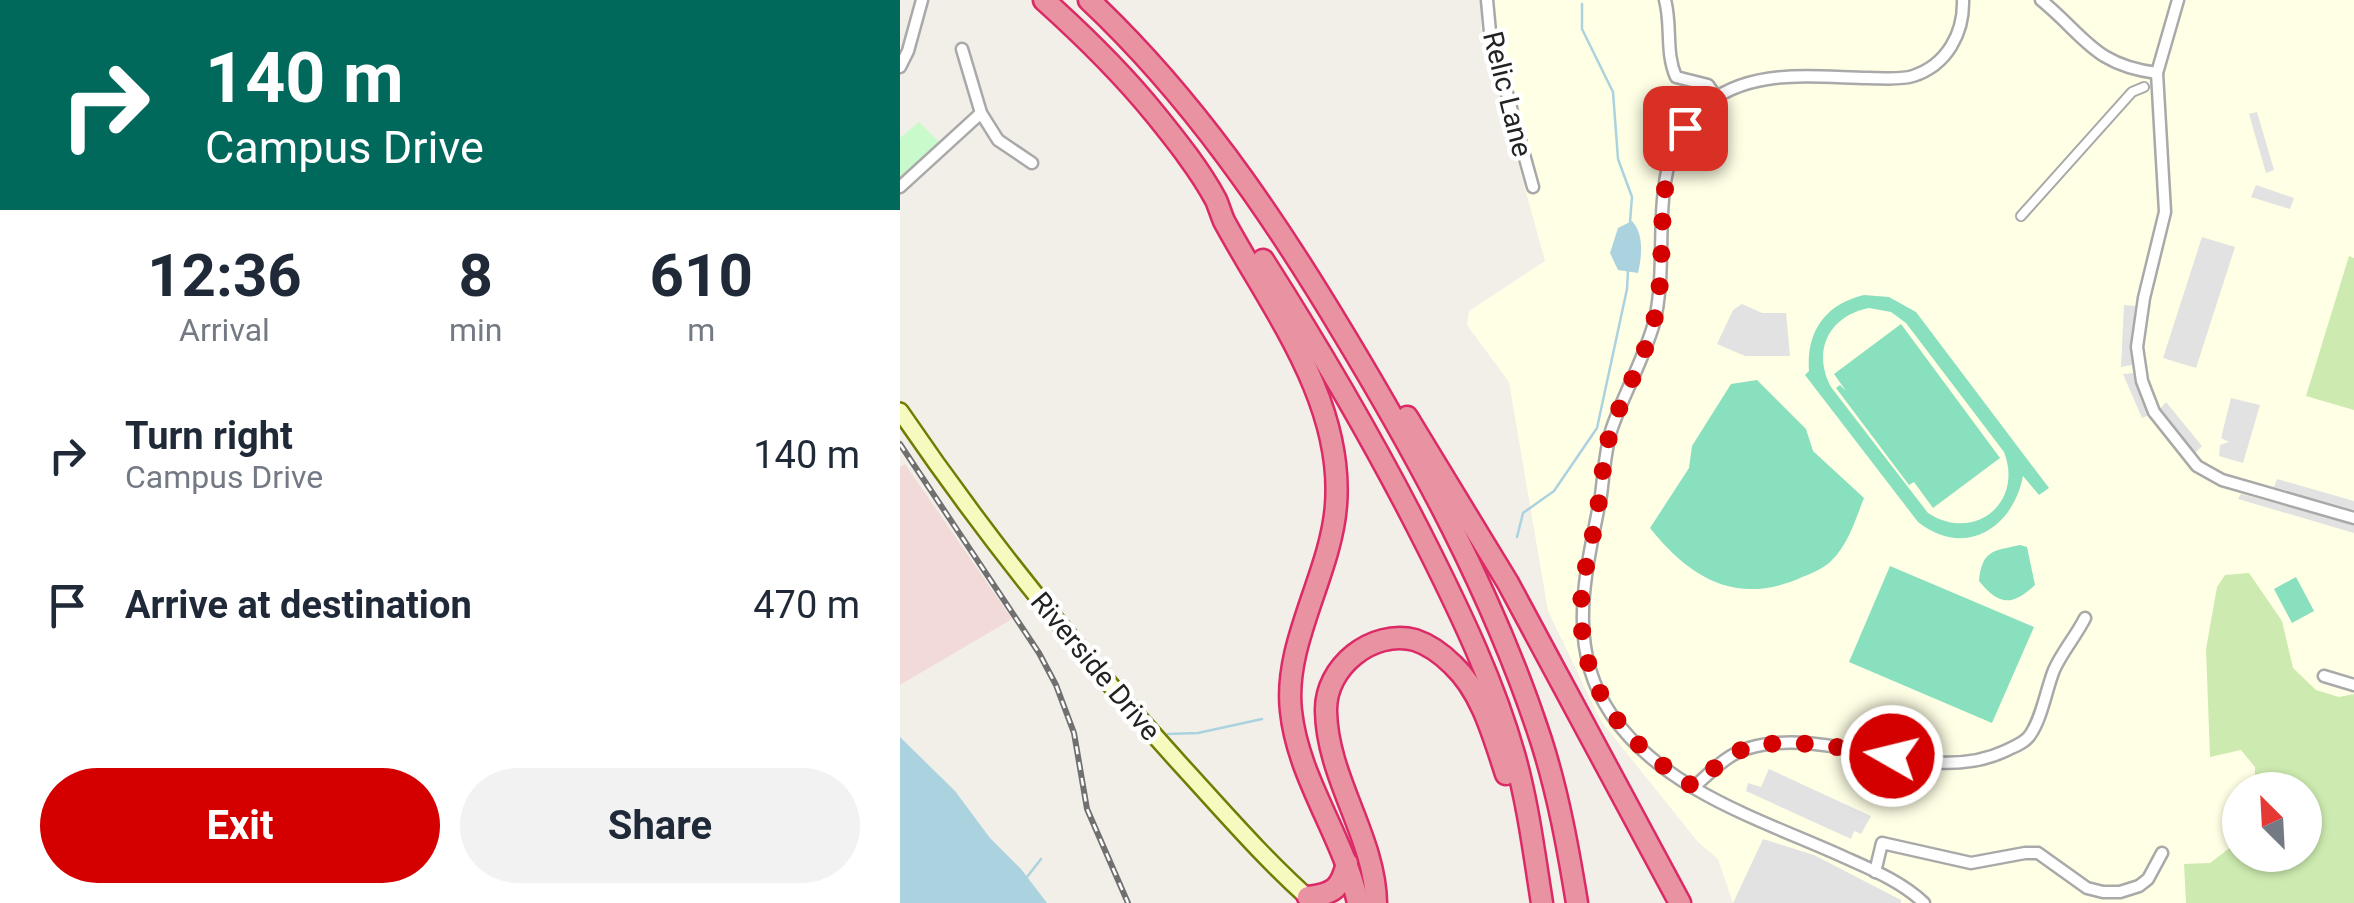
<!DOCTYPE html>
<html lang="en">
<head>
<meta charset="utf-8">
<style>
  :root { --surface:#fff; --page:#f2f2f3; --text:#1f2937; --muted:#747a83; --accent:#d40000 }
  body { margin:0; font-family:Roboto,sans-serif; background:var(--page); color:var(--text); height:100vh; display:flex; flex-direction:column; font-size:38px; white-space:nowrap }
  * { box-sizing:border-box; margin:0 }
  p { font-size:32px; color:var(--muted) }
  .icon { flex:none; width:55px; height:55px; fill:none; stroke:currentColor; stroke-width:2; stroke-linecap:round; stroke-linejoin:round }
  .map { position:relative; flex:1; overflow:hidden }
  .drawer { display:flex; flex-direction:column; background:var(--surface); width:900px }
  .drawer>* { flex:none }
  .guide { background:#00695c; color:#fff; overflow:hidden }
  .needle { width:65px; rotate:336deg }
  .fabs { position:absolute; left:1322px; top:772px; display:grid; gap:20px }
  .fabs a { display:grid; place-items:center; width:100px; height:100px; border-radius:50%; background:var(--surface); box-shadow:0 2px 8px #0004; font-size:50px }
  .pin { position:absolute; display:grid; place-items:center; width:85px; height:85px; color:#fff; margin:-42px; border-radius:20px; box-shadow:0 5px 15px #0006 }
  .me { position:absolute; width:110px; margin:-55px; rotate:278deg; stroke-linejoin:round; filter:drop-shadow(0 0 8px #0008) }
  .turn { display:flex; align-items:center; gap:35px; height:210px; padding:0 40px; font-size:45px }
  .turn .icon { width:130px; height:130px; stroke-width:2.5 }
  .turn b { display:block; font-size:70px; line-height:85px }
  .eta { display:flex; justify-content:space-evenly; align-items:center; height:170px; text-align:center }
  .eta b { font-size:60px; font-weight:700; line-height:70px }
  .button { display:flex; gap:20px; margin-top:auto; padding:20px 40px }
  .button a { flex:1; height:115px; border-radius:60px; background:var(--accent); color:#fff; font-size:40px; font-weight:700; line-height:115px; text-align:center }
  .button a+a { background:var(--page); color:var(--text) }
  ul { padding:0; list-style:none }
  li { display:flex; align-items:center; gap:30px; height:150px; padding:0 40px }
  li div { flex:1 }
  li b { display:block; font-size:38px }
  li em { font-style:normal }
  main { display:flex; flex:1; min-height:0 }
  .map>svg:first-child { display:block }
</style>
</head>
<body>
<main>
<section class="drawer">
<div class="guide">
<div class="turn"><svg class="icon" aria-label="right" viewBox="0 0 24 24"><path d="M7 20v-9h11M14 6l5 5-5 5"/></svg><div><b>140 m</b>Campus Drive</div></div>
</div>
<div class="eta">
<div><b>12:36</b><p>Arrival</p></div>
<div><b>8</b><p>min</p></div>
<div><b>610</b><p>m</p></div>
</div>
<ul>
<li><svg class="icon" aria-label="right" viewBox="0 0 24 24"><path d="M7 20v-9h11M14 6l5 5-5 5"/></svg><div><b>Turn right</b><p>Campus Drive</p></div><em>140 m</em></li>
<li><svg class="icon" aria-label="arrive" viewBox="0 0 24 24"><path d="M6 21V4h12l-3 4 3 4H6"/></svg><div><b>Arrive at destination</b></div><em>470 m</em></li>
</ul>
<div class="button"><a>Exit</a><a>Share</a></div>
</section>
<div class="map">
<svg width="1454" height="903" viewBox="0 0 1454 903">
  <rect width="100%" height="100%" fill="#f2efe9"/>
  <!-- commercial -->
  <path fill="#f2dad9" d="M5 464 112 619 0 685V467Z"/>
  <!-- education -->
  <path fill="#ffffe5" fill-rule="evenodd" d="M581 0H1454V903H833L818 859 798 842 701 721 648 611 609 382 567 325 569 311 645 261 581 29ZM1340 790H1405V855H1340Z"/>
  <!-- grass -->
  <g fill="#cdebb0">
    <path d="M1449 256 1454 258V410L1406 396Z"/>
    <path d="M1349 573 1382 621 1393 668 1416 690 1439 697 1454 694V903H1286L1284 864 1310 863 1340 840V855H1405V790H1355V767L1341 750 1310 757 1306 649 1317 587 1325 575Z"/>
  </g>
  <!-- park -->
  <path fill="#c8facc" d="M19 122 40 143 0 179V138Z"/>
  <!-- pitch -->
  <g fill="#88e0be" fill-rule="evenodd">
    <path d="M964 295 989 297 1016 312 1149 488 1139 495 1123 476C1113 528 1065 559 1018 522L905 375 909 371C906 332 925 304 964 295ZM969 308 991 312 1006 323 1104 452C1124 503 1074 543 1028 513L931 387C912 352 928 316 969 308Z"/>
    <path d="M1001 324 1100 458 1033 508 1014 482 1009 485 936 388 940 385 946 391 934 374Z"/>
    <path d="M857 380 906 429 913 451 964 498C956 518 948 545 932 560 924 569 909 574 898 579 835 605 790 578 750 528L789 468 792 446 831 384Z"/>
    <path d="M1120 545 1127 547 1135 585C1112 606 1099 606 1079 581 1082 550 1093 551 1120 545Z"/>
    <path d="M990 566 1134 627 1092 723 949 662Z"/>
    <path d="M1396 577 1414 611 1392 623 1374 589Z"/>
  </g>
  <!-- parking -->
  <g fill="#e2e2e2">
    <path d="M1357 112 1374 170 1366 173 1349 114Z"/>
    <path d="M1356 185 1394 198 1390 209 1351 197Z"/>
    <path d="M1302 237 1335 247 1296 368 1263 358Z"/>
    <path d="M842 304 862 313H886L890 356H845L817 344 833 310Z"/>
    <path d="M1224 305 1235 306 1232 365 1221 367Z"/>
    <path d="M1233 373 1249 415 1242 418 1223 374Z"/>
    <path d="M1331 398 1360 405 1343 463 1319 456 1320 445 1329 442 1321 438Z"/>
    <path d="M1266 402 1302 446 1295 453 1260 409Z"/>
    <path d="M1377 479 1454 501V510L1374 487Z"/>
    <path d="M1341 494 1454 524V533L1338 499Z"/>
    <path d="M869 769 971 816 961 834 954 831 951 839 846 791 848 783 861 787Z"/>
    <path d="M863 839 914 855 1001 900V903H833Z"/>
  </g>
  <!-- water -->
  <g fill="#aad3df">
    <path d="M732 221C744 234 742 256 738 273L718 270 710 253 718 228Z"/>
    <path d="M0 737 55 791 90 838 121 869 147 903H0Z"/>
  </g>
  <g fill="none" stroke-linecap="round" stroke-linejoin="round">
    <!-- stream -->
    <g stroke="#aad3df" stroke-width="2.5">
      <path d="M682 4V29L713 92 718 159 732 197 730 222"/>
      <path d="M617 537 623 513 654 491 697 428 727 289 728 270"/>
      <path d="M268 734 298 733 362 719"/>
      <path d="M127 877 141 859"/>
    </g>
    <defs>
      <path id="pedestrian" d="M1121 216 1232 92 1244 87"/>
      <g id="minor">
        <path d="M587 0 590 32 633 187"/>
        <path d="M765 0C772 26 765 52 776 77L808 85 816 97"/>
        <path d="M1141 0C1186 37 1194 65 1257 73"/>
        <path d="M1278 0 1257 73 1265 212 1244 298 1237 347 1242 381 1254 412 1297 466 1322 480 1454 518"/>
        <path d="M62 49 81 113 98 140 132 163"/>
        <path d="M0 67 8 51 22 0"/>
        <path d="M0 187 81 113"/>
        <path d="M1424 676 1454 685"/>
        <path d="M794 787C811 772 827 754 849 748 930 724 1027 788 1105 751 1113 747 1125 743 1130 735 1142 718 1146 690 1154 670 1162 652 1176 636 1185 618"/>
        <path d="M975 872 982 843 1071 863 1125 853H1138L1187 888 1203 892H1220L1239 886 1248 879 1262 853"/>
        <path d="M1024 903C1002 882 973 870 946 858 865 821 763 791 711 714 664 644 687 570 701 495 704 473 705 449 712 428 724 393 744 359 754 323 772 253 742 162 802 108 848 67 912 77 968 78 982 78 1001 80 1013 76 1047 65 1064 33 1063 0"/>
      </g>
      <path id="secondary" d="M0 411C85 536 179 653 281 765 324 812 366 861 414 903"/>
      <g id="motorway">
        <path d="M144 0C184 36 221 72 255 114 276 140 300 170 316 200 319 207 321 214 324 221 371 308 444 400 436 505 431 574 383 643 391 711 398 779 444 837 458 903"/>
        <path d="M189 0C291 96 370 211 442 331 520 460 594 596 641 740 658 793 668 848 677 903"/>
        <path d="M363 260C423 354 479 450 529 550 562 616 594 683 614 754 628 803 634 853 642 903"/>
        <path d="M507 417 608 583 780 903"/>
        <path d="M408 897C434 894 441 888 447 863"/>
        <path d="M476 903C475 837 427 778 426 711 425 667 472 629 515 640 530 645 542 654 553 665 582 692 594 738 606 774"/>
      </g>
    </defs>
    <!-- pedestrian casing -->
    <use href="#pedestrian" stroke="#a9a9a9" stroke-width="12"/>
    <!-- minor casing -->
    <use href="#minor" stroke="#a9a9a9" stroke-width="15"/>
    <!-- secondary casing -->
    <use href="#secondary" stroke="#707d05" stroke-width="20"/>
    <!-- motorway casing -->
    <use href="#motorway" stroke="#dc2a67" stroke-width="25"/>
    <!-- pedestrian -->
    <use href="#pedestrian" stroke="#fff" stroke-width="8"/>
    <!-- minor -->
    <use href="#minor" stroke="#fff" stroke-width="10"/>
    <!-- secondary -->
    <use href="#secondary" stroke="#f7fabf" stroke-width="15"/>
    <!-- motorway -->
    <use href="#motorway" stroke="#e892a2" stroke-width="20"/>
    <defs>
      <path id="rail" d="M0 444 139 653 156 685 174 733 187 809 228 903"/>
    </defs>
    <!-- rail casing -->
    <use href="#rail" stroke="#707070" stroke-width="6"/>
    <!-- rail -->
    <use href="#rail" stroke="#fff" stroke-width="2.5" stroke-dasharray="8" stroke-linecap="butt"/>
  </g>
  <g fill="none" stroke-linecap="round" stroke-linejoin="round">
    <!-- route -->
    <path stroke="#d40000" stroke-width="18" stroke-dasharray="0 32.4" d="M785 128C750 186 770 257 754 321 745 358 724 392 712 428 702 456 702 489 696 519 691 547 681 580 681 609 681 692 727 745 794 787 806 777 817 764 829 756 868 731 949 749 992 756"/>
  </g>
  <g text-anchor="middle" stroke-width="9" stroke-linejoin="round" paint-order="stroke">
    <!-- street labels -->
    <g font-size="28" fill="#222" stroke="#fff">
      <text transform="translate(608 94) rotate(76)" y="10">Relic Lane</text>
      <text transform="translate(196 666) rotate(50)" y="10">Riverside Drive</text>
    </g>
  </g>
</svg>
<div class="fabs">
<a><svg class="needle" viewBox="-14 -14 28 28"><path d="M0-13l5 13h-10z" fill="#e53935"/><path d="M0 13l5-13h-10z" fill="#747a83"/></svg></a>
</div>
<div class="pin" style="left:785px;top:128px;background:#d93025"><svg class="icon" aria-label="arrive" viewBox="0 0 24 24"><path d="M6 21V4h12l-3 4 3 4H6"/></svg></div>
<svg class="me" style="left:992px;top:756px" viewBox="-20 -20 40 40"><circle r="17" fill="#d40000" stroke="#fff" stroke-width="3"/><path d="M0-11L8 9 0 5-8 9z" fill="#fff"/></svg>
</div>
</main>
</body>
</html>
